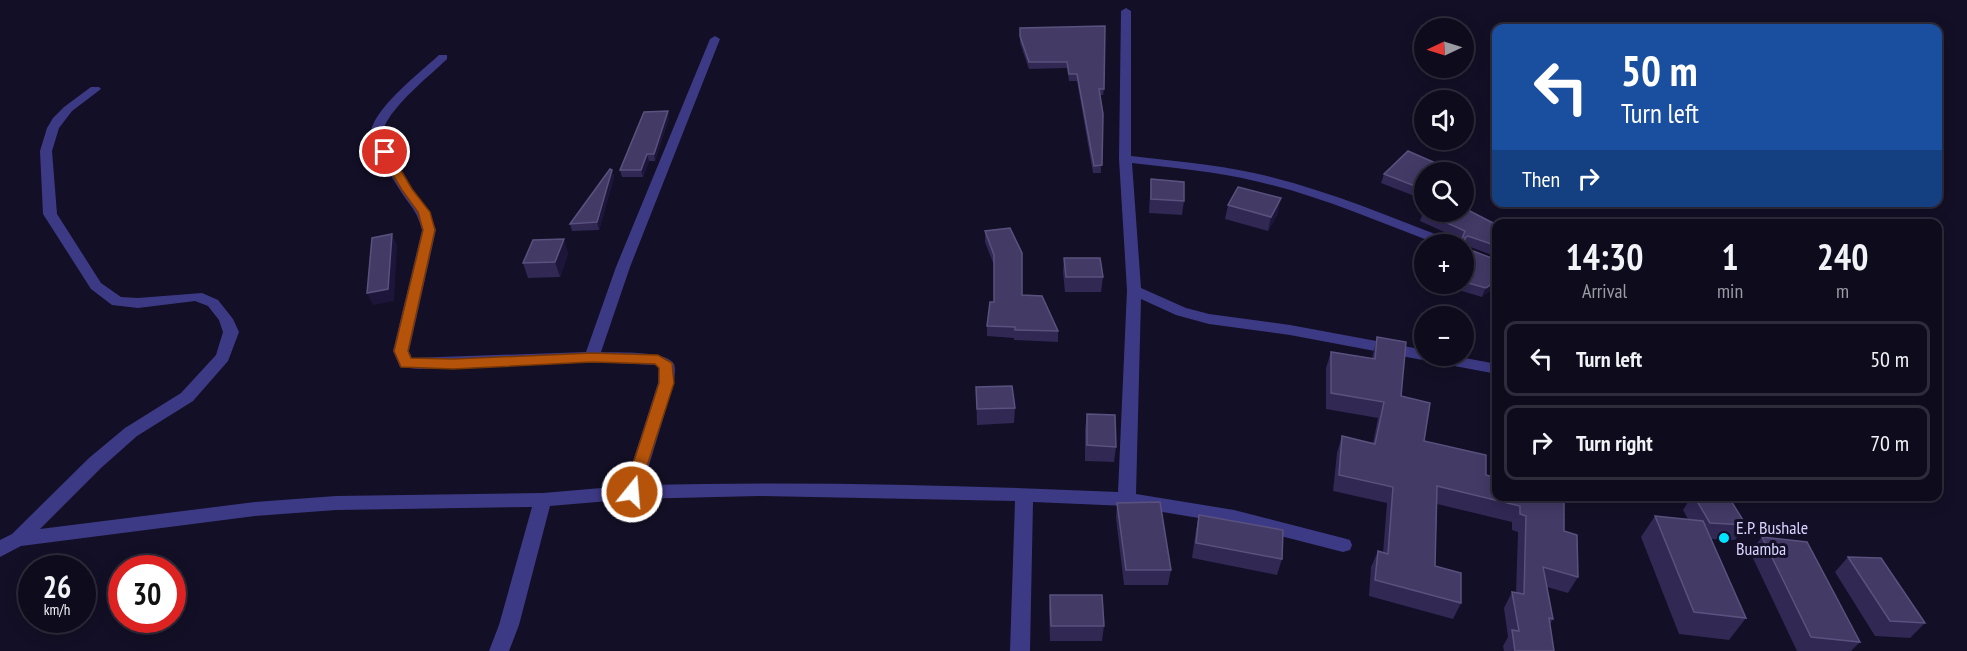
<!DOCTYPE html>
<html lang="en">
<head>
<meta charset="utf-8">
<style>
  :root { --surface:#0e0b1c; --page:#171425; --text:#f1f3f6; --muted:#9b9ba3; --line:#2e2b3b }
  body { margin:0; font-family:"PT Sans Narrow",sans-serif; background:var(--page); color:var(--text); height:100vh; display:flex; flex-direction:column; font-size:22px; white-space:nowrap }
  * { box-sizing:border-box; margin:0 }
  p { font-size:20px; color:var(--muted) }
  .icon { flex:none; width:33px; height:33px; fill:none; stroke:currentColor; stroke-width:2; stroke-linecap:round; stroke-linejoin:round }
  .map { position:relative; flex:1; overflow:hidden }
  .details { position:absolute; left:1492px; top:219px; width:450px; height:282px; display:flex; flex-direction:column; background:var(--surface); border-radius:12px; box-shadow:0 3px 15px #0003,0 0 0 2px var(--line) }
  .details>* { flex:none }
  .top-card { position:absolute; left:1492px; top:24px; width:450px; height:183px; border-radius:12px; box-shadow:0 3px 15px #0003,0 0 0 2px var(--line); background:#1a4fa0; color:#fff; overflow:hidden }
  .needle { width:39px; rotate:266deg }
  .fabs { position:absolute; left:1414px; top:18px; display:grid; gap:12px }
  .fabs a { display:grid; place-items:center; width:60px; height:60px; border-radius:50%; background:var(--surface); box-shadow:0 3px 15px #0003,0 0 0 2px var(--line); font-size:30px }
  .speed { position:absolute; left:18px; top:555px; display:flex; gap:12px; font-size:30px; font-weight:700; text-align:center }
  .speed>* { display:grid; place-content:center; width:78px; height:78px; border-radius:50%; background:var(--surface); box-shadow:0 3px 15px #0003,0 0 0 2px var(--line); line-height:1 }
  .speed small { font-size:15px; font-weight:400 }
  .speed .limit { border:9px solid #d22; background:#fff; color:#111 }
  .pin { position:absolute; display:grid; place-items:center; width:51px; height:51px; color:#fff; margin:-26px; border:3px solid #fff; border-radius:50%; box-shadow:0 2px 6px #0007 }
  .me { position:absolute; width:66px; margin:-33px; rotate:17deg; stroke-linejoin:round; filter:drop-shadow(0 0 4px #0008) }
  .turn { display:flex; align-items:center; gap:21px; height:126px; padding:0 30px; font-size:27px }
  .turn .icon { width:78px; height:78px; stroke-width:2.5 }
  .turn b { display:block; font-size:42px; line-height:51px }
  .then { display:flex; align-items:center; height:57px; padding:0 30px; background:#0003; gap:12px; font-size:22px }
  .eta { display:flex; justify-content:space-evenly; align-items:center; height:102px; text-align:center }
  .eta b { font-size:36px; font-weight:800; line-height:42px }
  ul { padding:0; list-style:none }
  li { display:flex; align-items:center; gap:18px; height:75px; margin:0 12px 9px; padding:0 18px; border:3px solid var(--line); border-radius:12px }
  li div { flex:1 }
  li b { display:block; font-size:22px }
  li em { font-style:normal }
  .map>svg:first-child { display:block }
</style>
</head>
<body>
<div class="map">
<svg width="1967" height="651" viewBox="0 0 1967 651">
  <rect width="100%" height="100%" fill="#130f26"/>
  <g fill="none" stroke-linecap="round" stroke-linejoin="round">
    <!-- minor -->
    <path fill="#3d3a85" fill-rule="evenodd" d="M1126 8 1131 11V156C1172 161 1213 164 1254 173 1322 188 1388 216 1453 241L1455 244H1437C1377 221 1317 195 1255 181 1214 171 1173 168 1132 163L1141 288 1186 308 1209 314 1290 325 1425 350V356H1454L1497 364V374L1290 335 1209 324 1176 315 1141 299 1136 494 1234 510 1343 538 1350 540 1352 545 1350 550 1343 552 1234 524 1127 506 1033 502 1030 651H1010L1015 501 759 496 632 499 550 506 519 625 509 651H489L499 625 532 507 336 510 255 516 21 546 0 557V540L12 534 89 458 125 428 181 393 216 355 223 332 219 320 208 306 195 301 138 308 112 305 91 289 43 214 40 151 47 128 53 118 64 107 91 87H99L101 89 72 111 59 128 52 151 57 214 101 283 121 297 138 298 202 293 218 300 233 319 239 332 228 361 193 401 137 436 101 468 40 529 255 502 336 496 543 493 625 486 658 383 659 368 655 365 592 362 419 369 400 367 393 351 422 230C416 208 411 208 400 190 392 177 374 152 371 138 366 114 422 71 439 55H447V59C431 75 377 117 383 139 387 153 403 174 411 187 423 205 429 207 436 230L409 351 412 358 586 352 616 267 710 39 715 36 720 39 630 267 601 352C617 353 666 350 674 364 676 369 674 378 674 383L643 485C802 481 960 485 1118 492L1127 290 1119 159 1121 11Z"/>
  </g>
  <!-- wall -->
  <g fill="#312854">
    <path d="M1020 28 1104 89 1103 95H1100L1101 173H1093L1077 81H1069L1067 68 1029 69 1020 43Z"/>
    <path d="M669 118 655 161H649L643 177H622L620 170Z"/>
    <path d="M612 170 614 177 599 230 572 231 570 224Z"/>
    <path d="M1425 172V200L1381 183 1384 174Z"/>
    <path d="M1151 179 1184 201 1182 215 1149 213 1150 194Z"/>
    <path d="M1228 205 1278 213 1268 231 1225 219Z"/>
    <path d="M1423 212 1497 225V257L1465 245V248L1497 260 1482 297 1445 286 1446 284H1464V244L1462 240 1420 221Z"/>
    <path d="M985 231 1022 295 1058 331V342L1014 340V338L987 336V326L994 302V265L985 242Z"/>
    <path d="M568 253 560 277 528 278 523 263Z"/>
    <path d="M1064 258 1103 277 1101 292H1065L1063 272Z"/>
    <path d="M1497 294V310L1493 309Z"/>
    <path d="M1377 337 1401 396 1424 441 1486 475 1564 496V531L1578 577 1568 593 1547 587 1553 619 1550 624 1554 651H1504L1503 646 1508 637 1504 608 1512 592 1516 593 1518 532 1512 530V522L1437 504 1435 566 1461 603 1453 619 1369 596 1371 567 1378 551 1383 553 1387 503 1333 491 1337 453 1342 436 1373 443 1378 418 1326 409V368L1331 352 1372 358Z"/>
    <path d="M976 387 1015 408 1014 423 977 425Z"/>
    <path d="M1087 414 1116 447 1114 462 1085 461V429Z"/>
    <path d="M1692 496H1728L1746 525 1735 540 1711 539 1746 618 1729 640 1679 634 1641 537 1655 516 1688 519 1683 510Z"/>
    <path d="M1117 503 1171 570 1168 585H1124L1116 518Z"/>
    <path d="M1199 515 1282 559 1277 575 1192 558 1196 530Z"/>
    <path d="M1762 537 1860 642 1851 651H1797L1750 552Z"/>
    <path d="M1848 557 1925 623 1910 638 1875 636 1835 572Z"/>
    <path d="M1050 595 1104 626 1102 641H1050L1049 610Z"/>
  </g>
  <!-- shaded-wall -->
  <g fill="#1d163a">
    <path d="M668 111 669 118 655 161 654 154Z"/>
    <path d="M647 154 649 161 643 177 641 170Z"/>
    <path d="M612 170 614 177 599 230 597 222Z"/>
    <path d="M1469 178 1466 187 1464 189V182Z"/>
    <path d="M1281 198 1278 213 1268 231 1271 217Z"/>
    <path d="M392 234 397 246 394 301 373 305 367 293Z"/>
    <path d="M564 239 568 253 560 277 555 262Z"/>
    <path d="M1497 280V286L1482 297 1486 288Z"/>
  </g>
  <!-- building -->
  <g fill="#433a66" stroke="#5a527e" stroke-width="1.5">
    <path d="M1105 26 1104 89H1099L1103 114 1102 165 1094 166 1077 74H1069L1067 62H1029L1020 36V28Z"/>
    <path d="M668 111 654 154H647L641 170H620L644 112Z"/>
    <path d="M1408 151 1456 172H1425V190L1384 174Z"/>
    <path d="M610 169 612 170 597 222 570 224Z"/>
    <path d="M1464 176 1469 178 1464 182Z"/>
    <path d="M1151 179 1184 182V201L1151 199Z"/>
    <path d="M1238 187 1281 198 1271 217 1228 205Z"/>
    <path d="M1464 208 1497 225V246L1468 236 1465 238V248L1497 260V280L1486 288 1464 282V244H1460L1465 231 1423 212 1425 210V212H1464Z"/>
    <path d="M1010 228 1022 253V295L1042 296 1058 331 1015 330V327L987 326 990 302H994V255L985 231Z"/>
    <path d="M392 234 388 289 367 293 372 238Z"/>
    <path d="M564 239 555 262 523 263 533 240Z"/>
    <path d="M1064 258H1100L1103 277H1066Z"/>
    <path d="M1377 337 1406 342 1401 396 1430 403 1424 441 1486 455V475L1497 478V496H1564V531L1577 535 1578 577 1543 567 1553 619 1549 618 1554 651H1515L1512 630 1519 631 1512 592 1524 594 1526 516 1520 514V506L1437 486 1435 566 1461 573V603L1375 580 1378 551 1388 554 1393 487 1339 475 1342 436 1375 444 1384 402 1331 393V352L1375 359Z"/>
    <path d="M1012 386 1015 408 977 409 976 387Z"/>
    <path d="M1087 414 1115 415 1116 447 1087 445Z"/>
    <path d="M1694 496H1728L1746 525 1710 523Z"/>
    <path d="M1160 502 1171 570H1126L1117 503Z"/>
    <path d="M1199 515 1283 530 1282 559 1196 543Z"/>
    <path d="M1655 516 1703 521 1746 618 1694 612Z"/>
    <path d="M1762 537 1807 542 1860 642 1811 637Z"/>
    <path d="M1848 557 1881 558 1925 623 1890 621Z"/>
    <path d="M1050 595H1102L1104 626H1051Z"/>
  </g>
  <!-- route -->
  <path fill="#b45309" stroke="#753606" stroke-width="1.5" d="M385 149 389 150 412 189 430 212 435 230 408 351 411 358 453 359 592 353 658 355 672 363 674 383 637 497 632 499 626 497 624 492 659 383V368L655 364 592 362 453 369 401 367 394 351 423 230 418 212 402 190 379 152Z"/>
  <!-- markers -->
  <circle fill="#00e5ff" stroke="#130f26" stroke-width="2" cx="1724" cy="538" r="6"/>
  <g text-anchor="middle" stroke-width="6" stroke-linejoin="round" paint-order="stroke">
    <!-- near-poi labels -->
    <g font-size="18" fill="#d9d4ff" stroke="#130f26" text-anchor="start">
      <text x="1736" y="534">E.P. Bushale<tspan x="1736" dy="21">Buamba</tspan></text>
    </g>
  </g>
</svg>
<div class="fabs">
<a><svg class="needle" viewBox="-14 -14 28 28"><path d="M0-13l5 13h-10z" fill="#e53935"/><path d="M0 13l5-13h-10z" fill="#9b9ba3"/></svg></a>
<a><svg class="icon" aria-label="sound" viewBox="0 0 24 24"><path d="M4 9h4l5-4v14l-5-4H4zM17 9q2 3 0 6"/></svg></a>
<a><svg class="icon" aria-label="search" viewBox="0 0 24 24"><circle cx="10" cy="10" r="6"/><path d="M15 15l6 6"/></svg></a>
<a>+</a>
<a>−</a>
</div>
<div class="speed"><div>26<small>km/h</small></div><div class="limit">30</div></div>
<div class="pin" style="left:385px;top:152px;background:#d93025"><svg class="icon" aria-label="arrive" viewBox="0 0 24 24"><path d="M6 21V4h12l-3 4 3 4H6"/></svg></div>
<svg class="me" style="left:632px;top:492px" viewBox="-20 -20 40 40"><circle r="17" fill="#b45309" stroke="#fff" stroke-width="3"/><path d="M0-11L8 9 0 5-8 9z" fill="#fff"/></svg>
<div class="top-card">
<div class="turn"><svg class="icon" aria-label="left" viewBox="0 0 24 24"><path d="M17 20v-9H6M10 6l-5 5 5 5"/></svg><div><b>50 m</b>Turn left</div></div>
<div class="then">Then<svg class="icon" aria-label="right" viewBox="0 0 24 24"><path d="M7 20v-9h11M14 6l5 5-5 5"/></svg></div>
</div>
<section class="details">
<div class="eta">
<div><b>14:30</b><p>Arrival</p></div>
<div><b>1</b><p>min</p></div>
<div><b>240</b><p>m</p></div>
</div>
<ul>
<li><svg class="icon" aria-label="left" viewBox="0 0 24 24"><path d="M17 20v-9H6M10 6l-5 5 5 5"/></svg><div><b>Turn left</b></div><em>50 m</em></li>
<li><svg class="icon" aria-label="right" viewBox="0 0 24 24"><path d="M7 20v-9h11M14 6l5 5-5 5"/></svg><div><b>Turn right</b></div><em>70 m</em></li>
</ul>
</section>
</div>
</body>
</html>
